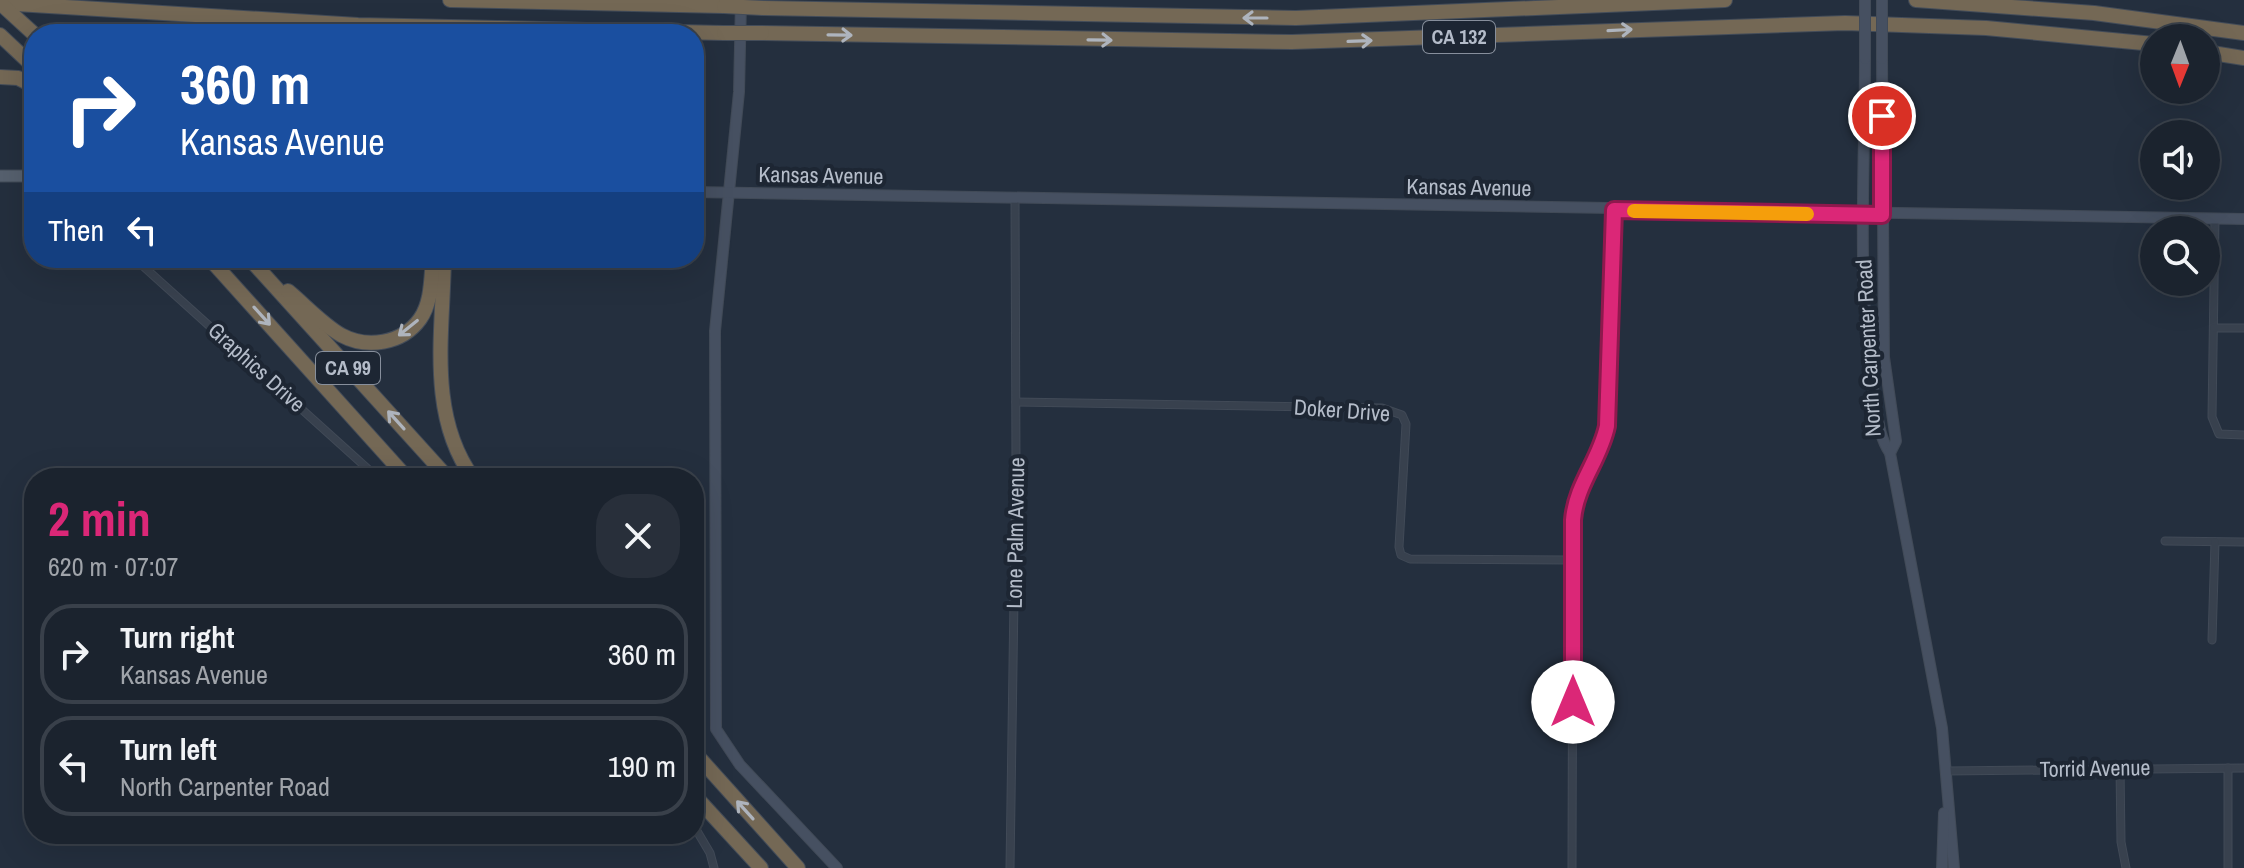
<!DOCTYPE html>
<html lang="en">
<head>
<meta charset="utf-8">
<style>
  :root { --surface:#1b232e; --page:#282f3a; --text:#f1f3f6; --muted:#a0a4aa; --line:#39404a; --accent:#db2777 }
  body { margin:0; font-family:"Archivo Narrow",sans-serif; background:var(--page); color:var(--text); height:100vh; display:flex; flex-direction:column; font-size:30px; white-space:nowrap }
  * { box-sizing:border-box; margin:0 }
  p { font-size:26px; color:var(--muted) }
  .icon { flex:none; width:44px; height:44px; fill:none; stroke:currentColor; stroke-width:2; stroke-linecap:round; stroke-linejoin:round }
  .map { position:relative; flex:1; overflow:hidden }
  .details { position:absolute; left:24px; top:468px; width:680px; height:376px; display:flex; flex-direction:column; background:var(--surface); border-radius:32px; box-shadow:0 8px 32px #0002,0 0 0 2px var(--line) }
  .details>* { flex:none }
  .top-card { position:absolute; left:24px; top:24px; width:680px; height:244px; border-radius:32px; box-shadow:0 8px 32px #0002,0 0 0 2px var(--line); background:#1a4fa0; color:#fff; overflow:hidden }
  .needle { width:52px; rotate:181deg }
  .controls { position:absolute; left:2140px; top:24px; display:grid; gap:16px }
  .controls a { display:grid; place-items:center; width:80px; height:80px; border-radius:50%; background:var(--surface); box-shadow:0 8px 32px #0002,0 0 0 2px var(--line); font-size:40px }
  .pin { position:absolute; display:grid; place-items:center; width:68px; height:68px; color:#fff; margin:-34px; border:4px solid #fff; border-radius:50%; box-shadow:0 2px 8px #0007 }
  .me { position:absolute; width:88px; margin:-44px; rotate:0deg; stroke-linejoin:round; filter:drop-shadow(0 0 6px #0008) }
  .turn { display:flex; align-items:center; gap:28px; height:168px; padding:0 24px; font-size:36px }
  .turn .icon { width:104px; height:104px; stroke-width:2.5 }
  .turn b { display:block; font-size:56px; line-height:68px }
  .then { display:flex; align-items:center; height:76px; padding:0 24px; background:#0003; gap:16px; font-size:30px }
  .round { display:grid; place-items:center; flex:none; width:84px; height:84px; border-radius:32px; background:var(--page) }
  .overview { display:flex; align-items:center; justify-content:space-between; height:136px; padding:0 24px }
  h1 { font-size:48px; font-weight:800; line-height:60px; color:var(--accent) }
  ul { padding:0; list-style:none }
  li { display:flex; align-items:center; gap:24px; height:100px; margin:0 16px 12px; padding:0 8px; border:4px solid var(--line); border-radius:32px }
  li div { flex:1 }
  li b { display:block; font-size:30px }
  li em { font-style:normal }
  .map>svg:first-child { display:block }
</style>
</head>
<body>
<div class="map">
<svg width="2244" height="868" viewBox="0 0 2244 868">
  <rect width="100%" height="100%" fill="#242f3e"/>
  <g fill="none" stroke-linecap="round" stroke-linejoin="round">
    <defs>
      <g id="street">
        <path d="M2215 219 2212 417 2219 434 2244 435"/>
        <path d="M134 258 378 478"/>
        <path d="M2214 328H2244"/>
        <path d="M1016 402 1382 408 1402 415 1406 424 1399 547 1401 555 1410 559 1572 560"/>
        <path d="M2165 541 2244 542"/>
        <path d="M2212 640 2215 542"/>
        <path d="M2120 767 2121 842 2126 868"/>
        <path d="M1947 771 2244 768"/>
        <path d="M694 826 710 853 714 868"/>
        <path d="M1010 868 1016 463 1015 199"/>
        <path d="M1572 868 1573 520C1576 484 1601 460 1607 426L1614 210"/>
        <path d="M2228 868V768"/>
      </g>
      <g id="secondary">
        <path d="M741 1 739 92 715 331 716 729 740 765 837 868"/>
        <path d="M1865 59C1865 170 1856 286 1874 395 1878 416 1878 435 1890 453L1942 728 1954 868"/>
        <path d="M1882 59 1884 357 1896 441 1890 453"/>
        <path d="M694 192 2244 219"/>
        <path d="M1942 868 1944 813"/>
      </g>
      <path id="primary" d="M0 176H34"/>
      <g id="highway">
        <path d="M450 0 724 6"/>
        <path d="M1916 0 2094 13 2244 33"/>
        <path d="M0 3 358 25 724 33"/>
        <path d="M0 3 34 34"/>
        <path d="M763 8 1296 18 1725 0"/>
        <path d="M762 33 1292 42 1845 23 1986 28 2154 44"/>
        <path d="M0 35 34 67"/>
        <path d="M2206 52 2244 58"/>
        <path d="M0 77 18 78 34 86"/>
        <path d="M209 258 407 478"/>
        <path d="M249 258 448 478"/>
        <path d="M444 258C443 332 427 415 473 478"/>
        <path d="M288 291C305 305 322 324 341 335 367 349 402 344 420 319 432 302 431 278 433 258"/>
        <path d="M694 752 798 868"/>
        <path d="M694 795 761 868"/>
      </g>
    </defs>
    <!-- street casing -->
    <use href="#street" stroke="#414a57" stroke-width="9"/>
    <!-- secondary casing -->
    <use href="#secondary" stroke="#414a57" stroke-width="12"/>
    <!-- primary casing -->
    <use href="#primary" stroke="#414a57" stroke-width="13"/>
    <!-- highway casing -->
    <use href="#highway" stroke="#434c59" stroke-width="16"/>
    <!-- street -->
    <use href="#street" stroke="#38414e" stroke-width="7"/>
    <!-- secondary -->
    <use href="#secondary" stroke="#465061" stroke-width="10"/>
    <!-- primary -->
    <use href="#primary" stroke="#56606e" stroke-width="11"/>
    <!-- highway -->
    <use href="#highway" stroke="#746855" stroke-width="14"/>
    <defs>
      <g id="secondary-bridge">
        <path d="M1865 0V59"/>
        <path d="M1882 59V0"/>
      </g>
      <g id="highway-bridge">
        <path d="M724 6 763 8"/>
        <path d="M724 33H762"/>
      </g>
    </defs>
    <!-- secondary-bridge casing -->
    <use href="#secondary-bridge" stroke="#414a57" stroke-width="12" stroke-linecap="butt"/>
    <!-- highway-bridge casing -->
    <use href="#highway-bridge" stroke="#434c59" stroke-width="16" stroke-linecap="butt"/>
    <!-- secondary-bridge -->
    <use href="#secondary-bridge" stroke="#465061" stroke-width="10"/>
    <!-- highway-bridge -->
    <use href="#highway-bridge" stroke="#746855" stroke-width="14"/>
  </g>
  <!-- one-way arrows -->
  <defs><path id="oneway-shaft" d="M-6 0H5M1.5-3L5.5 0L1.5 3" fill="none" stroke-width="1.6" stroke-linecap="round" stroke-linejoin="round" transform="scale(2)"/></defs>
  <g stroke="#aeb4bd">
    <use href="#oneway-shaft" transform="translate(1255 18) rotate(-180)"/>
    <use href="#oneway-shaft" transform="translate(1620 30) rotate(-3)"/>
    <use href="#oneway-shaft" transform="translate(840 35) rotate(1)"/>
    <use href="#oneway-shaft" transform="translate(1100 40) rotate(1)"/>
    <use href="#oneway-shaft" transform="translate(1360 41) rotate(-2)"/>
    <use href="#oneway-shaft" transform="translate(262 316) rotate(48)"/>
    <use href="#oneway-shaft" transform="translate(408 328) rotate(141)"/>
    <use href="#oneway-shaft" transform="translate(396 420) rotate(-132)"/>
    <use href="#oneway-shaft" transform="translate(745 810) rotate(-132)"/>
  </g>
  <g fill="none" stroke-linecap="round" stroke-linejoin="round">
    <defs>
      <path id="route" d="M1573 702V520C1576 484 1600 460 1607 426L1614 210 1882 215V116"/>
    </defs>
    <!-- route casing -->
    <use href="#route" stroke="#8e194d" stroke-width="20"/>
    <!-- route -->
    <use href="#route" stroke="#db2777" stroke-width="14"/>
    <!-- slow -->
    <path stroke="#f59e0b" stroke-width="14" d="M1634 211 1807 214"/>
  </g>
  <g text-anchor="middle" stroke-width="8" stroke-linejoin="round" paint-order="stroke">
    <!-- shield labels -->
    <g fill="#1d2633" stroke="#878f9c" stroke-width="2">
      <rect x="1423" y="21" width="72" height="32" rx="6"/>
      <rect x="316" y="352" width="64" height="32" rx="6"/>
    </g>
    <g font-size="20" font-weight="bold" fill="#b4bcc9">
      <text x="1459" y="44">CA 132</text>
      <text x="348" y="375">CA 99</text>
    </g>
    <!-- street labels -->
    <g font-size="22" fill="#b4bcc9" stroke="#1d2633">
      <text transform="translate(821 175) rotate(1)" y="8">Kansas Avenue</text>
      <text transform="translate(1469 187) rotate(1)" y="8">Kansas Avenue</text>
      <text transform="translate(1868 348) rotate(-93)" y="8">North Carpenter Road</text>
      <text transform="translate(257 367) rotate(42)" y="8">Graphics Drive</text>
      <text transform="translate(1342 410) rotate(4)" y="8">Doker Drive</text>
      <text transform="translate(1015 533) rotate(-89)" y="8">Lone Palm Avenue</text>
      <text transform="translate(2095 768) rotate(-1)" y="8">Torrid Avenue</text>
    </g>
  </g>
</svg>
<div class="controls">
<a><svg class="needle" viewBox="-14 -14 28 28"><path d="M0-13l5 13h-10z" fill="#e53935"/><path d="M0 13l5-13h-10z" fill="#a0a4aa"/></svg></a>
<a><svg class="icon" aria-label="sound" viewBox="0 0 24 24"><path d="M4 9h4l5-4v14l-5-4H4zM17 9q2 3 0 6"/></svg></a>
<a><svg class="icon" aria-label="search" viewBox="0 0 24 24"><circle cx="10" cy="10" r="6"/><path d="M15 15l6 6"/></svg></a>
</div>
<div class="pin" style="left:1882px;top:116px;background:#d93025"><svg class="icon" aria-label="arrive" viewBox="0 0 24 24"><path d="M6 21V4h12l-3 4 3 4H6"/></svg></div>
<svg class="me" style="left:1573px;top:702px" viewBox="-20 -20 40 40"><circle r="19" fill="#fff"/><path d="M0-13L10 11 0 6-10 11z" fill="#db2777"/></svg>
<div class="top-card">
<div class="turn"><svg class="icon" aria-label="right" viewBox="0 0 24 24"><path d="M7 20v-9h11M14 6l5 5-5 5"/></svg><div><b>360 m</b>Kansas Avenue</div></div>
<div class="then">Then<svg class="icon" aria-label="left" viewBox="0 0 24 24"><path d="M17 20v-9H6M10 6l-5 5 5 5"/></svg></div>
</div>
<section class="details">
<div class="overview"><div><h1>2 min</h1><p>620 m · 07:07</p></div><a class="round"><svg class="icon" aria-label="close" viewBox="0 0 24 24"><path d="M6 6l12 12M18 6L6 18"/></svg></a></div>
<ul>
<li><svg class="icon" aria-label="right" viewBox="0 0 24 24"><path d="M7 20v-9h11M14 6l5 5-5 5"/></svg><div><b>Turn right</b><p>Kansas Avenue</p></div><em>360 m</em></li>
<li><svg class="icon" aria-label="left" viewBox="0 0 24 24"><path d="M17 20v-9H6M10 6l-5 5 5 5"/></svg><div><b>Turn left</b><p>North Carpenter Road</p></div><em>190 m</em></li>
</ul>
</section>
</div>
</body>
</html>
